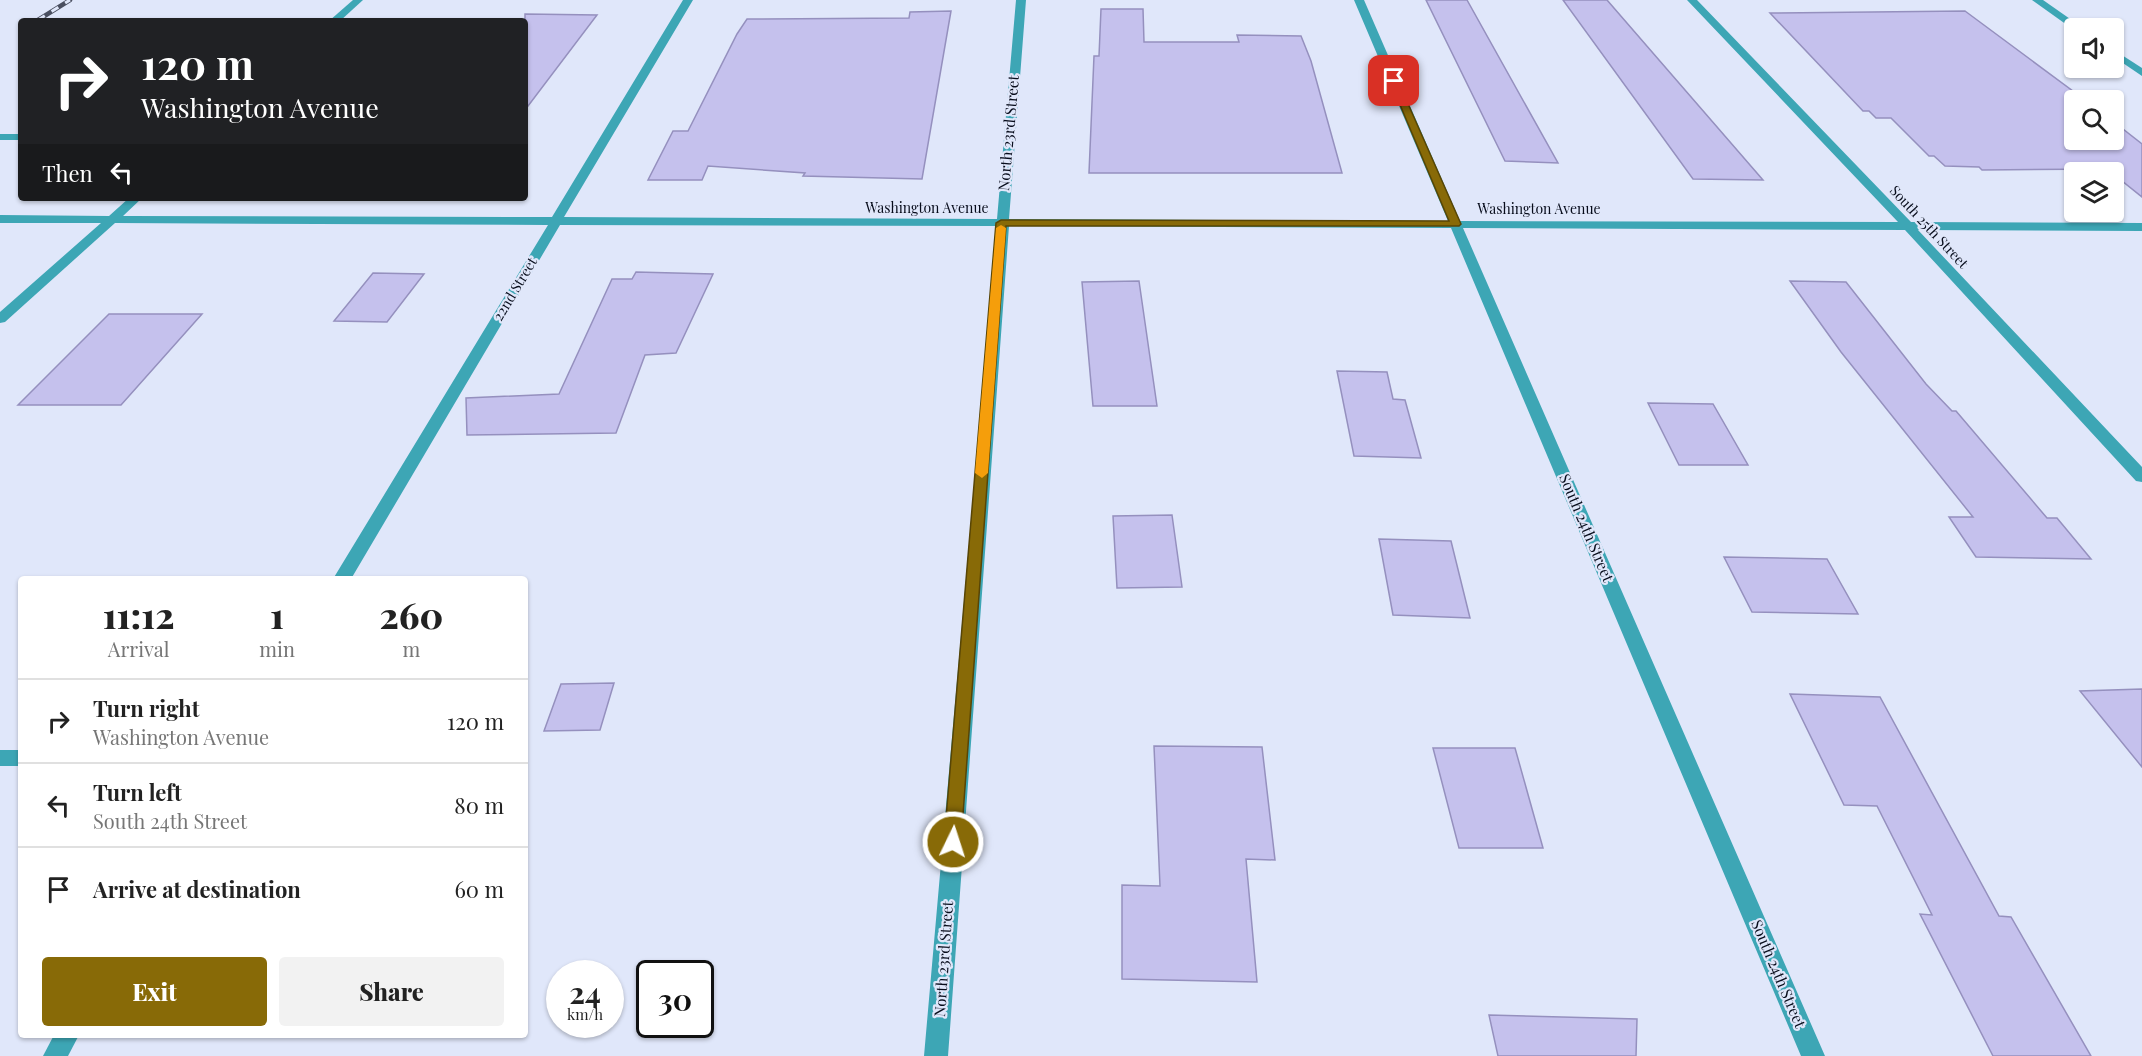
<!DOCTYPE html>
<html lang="en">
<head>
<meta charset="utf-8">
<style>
  :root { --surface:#fff; --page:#f2f2f2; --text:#222; --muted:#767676; --line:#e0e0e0; --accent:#886a07 }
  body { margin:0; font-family:"Playfair Display",serif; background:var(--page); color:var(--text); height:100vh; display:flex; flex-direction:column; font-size:22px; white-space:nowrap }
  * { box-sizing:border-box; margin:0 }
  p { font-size:20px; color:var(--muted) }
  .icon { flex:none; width:33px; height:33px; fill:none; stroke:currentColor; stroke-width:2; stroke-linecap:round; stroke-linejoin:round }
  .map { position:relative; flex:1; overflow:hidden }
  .sheet { position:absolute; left:18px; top:576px; width:510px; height:462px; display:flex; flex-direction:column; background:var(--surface); border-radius:6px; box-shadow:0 2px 4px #0004 }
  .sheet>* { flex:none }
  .hud { position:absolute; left:18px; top:18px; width:510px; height:183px; border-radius:6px; box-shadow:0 2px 4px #0004; background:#202124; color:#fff; overflow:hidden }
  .fabs { position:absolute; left:2064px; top:18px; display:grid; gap:12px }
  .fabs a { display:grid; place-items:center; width:60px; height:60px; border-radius:6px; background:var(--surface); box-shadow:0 2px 4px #0004; font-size:30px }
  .speed { position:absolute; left:546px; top:960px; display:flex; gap:12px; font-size:30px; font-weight:700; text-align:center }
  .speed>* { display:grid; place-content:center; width:78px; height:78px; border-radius:50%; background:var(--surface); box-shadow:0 2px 4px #0004; line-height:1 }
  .speed small { font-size:15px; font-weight:400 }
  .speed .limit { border:3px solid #111; border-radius:9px; background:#fff; color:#111 }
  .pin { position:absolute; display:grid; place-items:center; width:51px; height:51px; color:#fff; margin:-26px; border-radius:12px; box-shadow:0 3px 9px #0006 }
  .me { position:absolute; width:66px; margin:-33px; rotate:4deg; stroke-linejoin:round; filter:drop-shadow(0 0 4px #0008) }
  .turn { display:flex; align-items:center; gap:21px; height:126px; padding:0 24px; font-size:27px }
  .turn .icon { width:78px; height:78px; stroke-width:2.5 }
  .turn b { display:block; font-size:42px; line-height:51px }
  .then { display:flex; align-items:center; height:57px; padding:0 24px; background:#0003; gap:12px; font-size:22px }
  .eta { display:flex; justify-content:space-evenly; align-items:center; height:102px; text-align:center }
  .eta b { font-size:36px; font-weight:800; line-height:42px }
  .button { display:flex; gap:12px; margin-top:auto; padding:12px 24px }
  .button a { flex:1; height:69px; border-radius:6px; background:var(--accent); color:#fff; font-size:24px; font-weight:800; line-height:69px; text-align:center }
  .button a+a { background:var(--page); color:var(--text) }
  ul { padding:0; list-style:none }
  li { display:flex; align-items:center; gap:18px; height:84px; padding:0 24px; border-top:2px solid var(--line) }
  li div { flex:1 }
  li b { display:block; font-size:22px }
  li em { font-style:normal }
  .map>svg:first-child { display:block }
</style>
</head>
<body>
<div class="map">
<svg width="2142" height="1056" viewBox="0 0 2142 1056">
  <rect width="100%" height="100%" fill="#e0e7fa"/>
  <!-- building -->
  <g fill="#c5c1ed" stroke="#9590be" stroke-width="1.5">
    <path d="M1426 0H1467L1558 163 1505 161Z"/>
    <path d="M1563 0H1607L1763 180 1693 179Z"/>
    <path d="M1101 9H1143L1144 42H1239L1237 35 1301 36 1311 61 1342 173H1089L1094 56H1099Z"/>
    <path d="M951 11 922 179 803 176 805 173 708 166 702 180H648L673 131H688L737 34 747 19 909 18 910 12Z"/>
    <path d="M1965 11 2085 100H2074V140H2114V122L2142 144V197L2107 169 1982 170 1979 167 1945 166 1934 156H1929L1891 118H1876L1869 111H1863L1770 13Z"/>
    <path d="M525 14 597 15 525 110Z"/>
    <path d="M636 272 713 274 676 353 645 355 616 433 467 435 466 398 559 394 612 279H632Z"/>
    <path d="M373 273 424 274 387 322 334 321Z"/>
    <path d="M1139 281 1157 406H1093L1082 282Z"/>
    <path d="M1790 281 1846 282 1926 384 1952 411H1956L2047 518H2057L2091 559 1976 557 1949 517H1973L1841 352Z"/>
    <path d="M109 314H202L121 405H18Z"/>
    <path d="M1337 371 1387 372 1393 399 1405 400 1421 458 1354 456Z"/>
    <path d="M1648 403 1713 404 1748 465H1679Z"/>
    <path d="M1172 515 1182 587 1117 588 1113 516Z"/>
    <path d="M1379 539 1451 541 1470 618 1393 615Z"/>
    <path d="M1724 557 1827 559 1858 614 1752 612Z"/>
    <path d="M614 683 600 730 544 731 561 684Z"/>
    <path d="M2142 689V767L2080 691Z"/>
    <path d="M1790 694 1880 697 1999 916 2011 917 2091 1056H1993L1920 914 1932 915 1877 806 1844 805Z"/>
    <path d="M1154 746 1262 747 1275 860 1246 859 1257 982 1122 979V885L1160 886Z"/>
    <path d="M1433 748H1515L1543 848H1459Z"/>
    <path d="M1489 1015 1637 1019 1636 1056H1498Z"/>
  </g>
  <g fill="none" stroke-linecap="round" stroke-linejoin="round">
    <!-- service -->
    <g fill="#3da6b5" fill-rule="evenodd">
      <rect x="0" y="134" width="21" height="6"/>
      <rect x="0" y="750" width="21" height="16"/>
    </g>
    <!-- minor -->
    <g fill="#3da6b5" fill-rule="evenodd">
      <path d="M353 0H363L340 21H329Z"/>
      <path d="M683 0H693L564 217 997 219 1016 0H1026L1009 219 1448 221 1354 0H1364L1460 221 1898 222 1687 0H1697L1911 222 2142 223V231L1918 230 2142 467V482L2136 481 1905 230 1463 228 1825 1056H1801L1451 228 1009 226 948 1056H924L997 226 560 225 351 579H333L548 225 115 223 5 322 0 323V312L101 223H0V215L109 216 129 198H142L123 216 552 217Z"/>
      <path d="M2032 0H2043L2083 28 2074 30Z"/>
      <path d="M2114 50 2142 68V76L2114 57Z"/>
      <path d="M54 1035H79L68 1056H43Z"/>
    </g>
    <defs>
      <path id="rail" d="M38 20 70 0"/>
    </defs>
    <!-- rail casing -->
    <use href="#rail" stroke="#4a4f60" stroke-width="4.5"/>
    <!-- rail -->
    <use href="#rail" stroke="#e0e7fa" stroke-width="3" stroke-dasharray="8" stroke-linecap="butt"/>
  </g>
  <!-- route -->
  <path fill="#886a07" stroke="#584505" stroke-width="1.5" d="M1391 79 1398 81 1461 224 1459 226H1006L961 842 959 847 953 850 947 847 944 842 996 223 1001 220 1449 221 1390 81Z"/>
  <!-- slow -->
  <path fill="#f59e0b" d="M1001 225 1006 228 988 473 982 478 975 473 996 228Z"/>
  <g text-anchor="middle" stroke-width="4.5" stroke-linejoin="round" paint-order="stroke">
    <!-- far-street labels -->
    <g font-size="14" fill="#070c1b" stroke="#e0e7fa">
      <text x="927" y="213">Washington Avenue</text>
      <text x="1539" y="214">Washington Avenue</text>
      <text transform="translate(1929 227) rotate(47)" y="5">South 25th Street</text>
      <text transform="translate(515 289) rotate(-59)" y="5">22nd Street</text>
    </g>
    <!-- street labels -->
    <g font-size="15" fill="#070c1b" stroke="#e0e7fa">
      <text transform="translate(1009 133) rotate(-85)" y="5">North 23rd Street</text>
      <text transform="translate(1586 528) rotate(67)" y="5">South 24th Street</text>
      <text transform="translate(944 959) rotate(-86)" y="5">North 23rd Street</text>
      <text transform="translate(1778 974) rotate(67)" y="5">South 24th Street</text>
    </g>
  </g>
</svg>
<div class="fabs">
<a><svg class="icon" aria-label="sound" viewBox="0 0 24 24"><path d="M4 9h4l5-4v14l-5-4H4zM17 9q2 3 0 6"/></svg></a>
<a><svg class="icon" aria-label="search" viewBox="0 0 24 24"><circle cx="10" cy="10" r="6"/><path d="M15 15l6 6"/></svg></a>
<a><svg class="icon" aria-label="layers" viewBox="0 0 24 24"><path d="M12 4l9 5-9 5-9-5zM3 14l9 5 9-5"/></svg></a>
</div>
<div class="speed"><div>24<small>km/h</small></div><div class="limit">30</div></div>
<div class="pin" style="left:1394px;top:81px;background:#d93025"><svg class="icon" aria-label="arrive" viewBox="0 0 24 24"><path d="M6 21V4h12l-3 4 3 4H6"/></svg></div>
<svg class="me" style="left:953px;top:842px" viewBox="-20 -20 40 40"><circle r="17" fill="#886a07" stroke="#fff" stroke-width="3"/><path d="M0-11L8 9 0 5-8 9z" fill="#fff"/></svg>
<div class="hud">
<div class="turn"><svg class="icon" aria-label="right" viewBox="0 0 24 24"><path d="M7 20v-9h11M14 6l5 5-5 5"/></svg><div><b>120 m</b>Washington Avenue</div></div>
<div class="then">Then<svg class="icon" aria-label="left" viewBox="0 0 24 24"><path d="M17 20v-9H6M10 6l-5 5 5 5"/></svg></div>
</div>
<section class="sheet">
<div class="eta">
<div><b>11:12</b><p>Arrival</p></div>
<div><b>1</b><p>min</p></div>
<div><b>260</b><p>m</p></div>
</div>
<ul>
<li><svg class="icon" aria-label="right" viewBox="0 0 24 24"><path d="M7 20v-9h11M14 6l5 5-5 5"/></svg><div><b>Turn right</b><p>Washington Avenue</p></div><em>120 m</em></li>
<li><svg class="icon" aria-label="left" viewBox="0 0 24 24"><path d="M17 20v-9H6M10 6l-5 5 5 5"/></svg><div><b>Turn left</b><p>South 24th Street</p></div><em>80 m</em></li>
<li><svg class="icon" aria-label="arrive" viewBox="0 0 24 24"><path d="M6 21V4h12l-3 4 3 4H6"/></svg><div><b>Arrive at destination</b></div><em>60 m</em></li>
</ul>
<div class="button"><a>Exit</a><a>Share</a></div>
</section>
</div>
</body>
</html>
